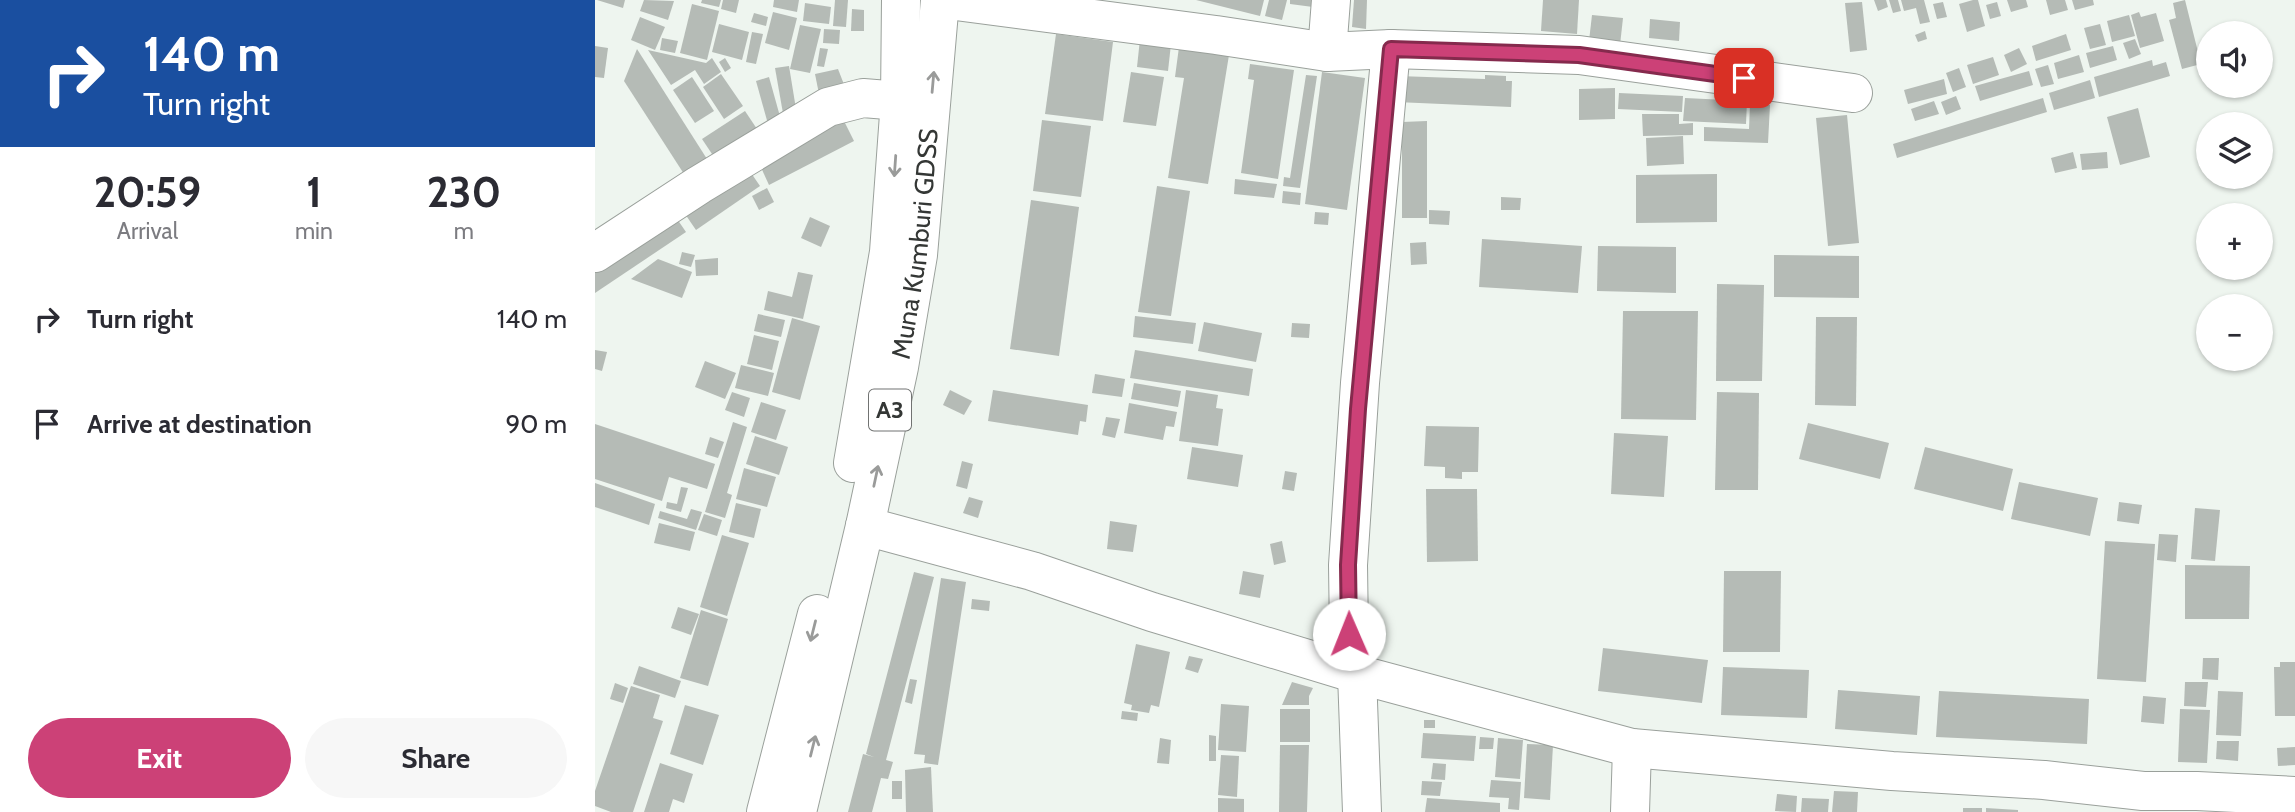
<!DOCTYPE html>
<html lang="en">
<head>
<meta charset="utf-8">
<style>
  :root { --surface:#fff; --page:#f7f7f7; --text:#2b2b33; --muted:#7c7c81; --accent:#cc4177 }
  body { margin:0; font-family:Cabin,sans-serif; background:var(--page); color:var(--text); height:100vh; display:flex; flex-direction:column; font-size:26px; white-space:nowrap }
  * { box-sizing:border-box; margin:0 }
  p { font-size:23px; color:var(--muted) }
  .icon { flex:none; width:38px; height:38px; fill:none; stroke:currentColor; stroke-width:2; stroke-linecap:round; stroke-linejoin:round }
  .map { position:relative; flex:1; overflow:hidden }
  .drawer { display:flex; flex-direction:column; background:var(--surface); width:595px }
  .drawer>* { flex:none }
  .guide { background:#1a4fa0; color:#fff; overflow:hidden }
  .controls { position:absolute; left:1601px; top:21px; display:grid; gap:14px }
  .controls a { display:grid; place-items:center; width:77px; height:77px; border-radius:50%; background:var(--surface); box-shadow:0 2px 5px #0004; font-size:35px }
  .pin { position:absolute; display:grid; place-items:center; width:60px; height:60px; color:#fff; margin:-30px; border-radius:14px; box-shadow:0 4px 10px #0006 }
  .me { position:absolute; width:77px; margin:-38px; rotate:359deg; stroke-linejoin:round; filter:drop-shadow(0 0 5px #0008) }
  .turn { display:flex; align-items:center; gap:24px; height:147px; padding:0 28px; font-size:32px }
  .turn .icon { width:91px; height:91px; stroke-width:2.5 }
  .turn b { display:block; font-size:49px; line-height:60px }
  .eta { display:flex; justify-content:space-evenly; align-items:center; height:119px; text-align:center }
  .eta b { font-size:42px; font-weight:800; line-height:49px }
  .cta { display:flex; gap:14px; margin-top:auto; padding:14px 28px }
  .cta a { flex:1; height:80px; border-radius:42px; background:var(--accent); color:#fff; font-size:28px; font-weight:800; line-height:80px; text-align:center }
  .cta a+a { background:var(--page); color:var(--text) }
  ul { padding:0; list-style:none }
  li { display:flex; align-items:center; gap:21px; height:105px; padding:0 28px }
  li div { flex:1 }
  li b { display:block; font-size:26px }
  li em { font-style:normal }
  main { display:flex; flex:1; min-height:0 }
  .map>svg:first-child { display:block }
</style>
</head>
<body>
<main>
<section class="drawer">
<div class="guide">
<div class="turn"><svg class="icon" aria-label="right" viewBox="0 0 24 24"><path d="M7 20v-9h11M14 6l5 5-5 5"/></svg><div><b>140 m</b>Turn right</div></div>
</div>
<div class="eta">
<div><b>20:59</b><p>Arrival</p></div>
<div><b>1</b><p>min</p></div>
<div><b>230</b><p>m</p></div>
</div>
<ul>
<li><svg class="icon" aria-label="right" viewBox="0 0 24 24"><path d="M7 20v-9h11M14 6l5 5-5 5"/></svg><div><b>Turn right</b></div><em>140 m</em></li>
<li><svg class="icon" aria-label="arrive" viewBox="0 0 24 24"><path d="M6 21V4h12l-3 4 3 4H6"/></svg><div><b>Arrive at destination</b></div><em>90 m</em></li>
</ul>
<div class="cta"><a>Exit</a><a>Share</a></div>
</section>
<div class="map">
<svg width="1700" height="812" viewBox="0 0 1700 812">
  <rect width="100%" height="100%" fill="#eef5ef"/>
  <!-- building -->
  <g fill="#b5bbb6">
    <path d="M2 0H30L28 8Z"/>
    <path d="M49 0 79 1 73 20 45 11Z"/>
    <path d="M107 0H126L124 7 106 3Z"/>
    <path d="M128 0H144L141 13 126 9Z"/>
    <path d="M179 0H204L202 12 178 7Z"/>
    <path d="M240 0H253L251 27 238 26Z"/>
    <path d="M601 0H669L665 16Z"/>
    <path d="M674 0H692L687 20 670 16Z"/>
    <path d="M695 0H719L718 7 695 4Z"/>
    <path d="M759 0H772L771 29 757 27Z"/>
    <path d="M948 0H984L982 34 946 31Z"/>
    <path d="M1279 0H1291L1293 7 1283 11Z"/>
    <path d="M1294 0H1303L1306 11 1298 13Z"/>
    <path d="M1306 0H1329L1335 22 1325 24 1321 8 1309 11Z"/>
    <path d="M1378 0H1383L1390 26 1372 32 1364 4Z"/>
    <path d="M1412 0H1431L1433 7 1416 12Z"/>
    <path d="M1451 0H1470L1473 10 1455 15Z"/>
    <path d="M1477 0H1498L1499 5 1480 10Z"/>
    <path d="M1590 0 1606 64 1587 69 1574 20 1581 18 1578 3Z"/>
    <path d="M1267 2 1272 50 1255 52 1250 3Z"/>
    <path d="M1348 2 1352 17 1342 19 1338 4Z"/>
    <path d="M1402 2 1406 16 1395 19 1391 5Z"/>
    <path d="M210 3 236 7 234 24 208 21Z"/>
    <path d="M97 4 124 11 112 60 85 53Z"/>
    <path d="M257 9 269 10V31H256Z"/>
    <path d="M178 12 202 18 194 50 170 43Z"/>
    <path d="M1544 12 1546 17 1561 13 1569 41 1545 48 1536 15Z"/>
    <path d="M159 13 173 17 171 26 156 22Z"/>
    <path d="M997 15 1028 18 1025 45 994 41Z"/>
    <path d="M1534 15 1540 36 1517 42 1512 21Z"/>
    <path d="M45 17 70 27 60 50 36 40Z"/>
    <path d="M1055 19 1085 22 1084 41 1054 38Z"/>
    <path d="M124 24 154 32 147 60 117 52Z"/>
    <path d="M1505 24 1511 45 1495 49 1489 28Z"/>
    <path d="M205 25 226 29 215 73 195 69Z"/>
    <path d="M229 29 245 30 244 44 228 43Z"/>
    <path d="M1330 31 1332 39 1323 42 1320 35Z"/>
    <path d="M157 32 168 34 161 64 151 62Z"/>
    <path d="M461 34 518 42 508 121 450 114Z"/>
    <path d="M1471 34 1476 50 1441 61 1437 46Z"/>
    <path d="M67 38 83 41 80 53 65 50Z"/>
    <path d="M545 39 576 44 573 71 542 67Z"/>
    <path d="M1540 39 1546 54 1534 59 1528 43Z"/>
    <path d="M0 46 13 48 9 78 0 77Z"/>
    <path d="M1518 46 1522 60 1495 68 1491 53Z"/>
    <path d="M584 47 634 55 613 184 573 178 589 78 580 77Z"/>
    <path d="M225 48 233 49 229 67 222 66Z"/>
    <path d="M1424 48 1432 64 1416 72 1409 55Z"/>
    <path d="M42 49 112 159 89 174 29 81Z"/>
    <path d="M53 50 111 63 117 58 126 72 109 84 100 70 76 85Z"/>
    <path d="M1484 55 1489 72 1463 79 1459 63Z"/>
    <path d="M1398 57 1404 75 1378 84 1372 65Z"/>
    <path d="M130 58 136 68 130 72 124 62Z"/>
    <path d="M1557 60 1558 66 1571 62 1575 76 1504 97 1499 77Z"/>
    <path d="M655 64 699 70 683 179 646 173 659 80 653 79Z"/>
    <path d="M1453 65 1459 84 1446 87 1440 69Z"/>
    <path d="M194 66 201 109 189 119 180 68Z"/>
    <path d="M1364 68 1371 87 1358 92 1351 73Z"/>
    <path d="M243 69 250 87 225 99 220 74Z"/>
    <path d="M1434 71 1438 85 1385 101 1380 86Z"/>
    <path d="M536 72 569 77 561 126 528 122Z"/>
    <path d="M727 72 770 78 752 210 710 204Z"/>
    <path d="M126 74 148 106 129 119 108 87Z"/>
    <path d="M711 75 722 76 705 188 688 186 689 177 695 178Z"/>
    <path d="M890 75 911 76V81H917L916 107 801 102 803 76 890 79Z"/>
    <path d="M97 77 119 111 100 123 78 90Z"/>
    <path d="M174 77 186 120 173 124 161 81Z"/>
    <path d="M1349 79 1352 94 1313 104 1309 90Z"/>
    <path d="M1495 80 1500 98 1459 110 1454 93Z"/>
    <path d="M1020 88V119L984 120V89Z"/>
    <path d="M1024 93 1088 96 1087 112 1023 109Z"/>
    <path d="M1361 96 1366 109 1351 115 1346 102Z"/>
    <path d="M1090 98 1152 101 1151 124 1088 121Z"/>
    <path d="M1448 98 1452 112 1302 158 1298 144Z"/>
    <path d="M1339 101 1344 114 1320 121 1316 109Z"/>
    <path d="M1155 104 1175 105 1173 143 1109 141V127L1154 129Z"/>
    <path d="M1543 108 1555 157 1525 165 1512 117Z"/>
    <path d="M150 111 164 132 121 160 107 139Z"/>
    <path d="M1047 114H1084V124L1098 123V135L1048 136Z"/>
    <path d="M1252 115 1264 243 1233 246 1221 118Z"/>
    <path d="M248 119 259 141 174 185 163 161Z"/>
    <path d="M447 120 496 126 486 197 438 191Z"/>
    <path d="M832 121V218H807V122Z"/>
    <path d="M1088 136 1089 164 1052 166 1051 138Z"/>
    <path d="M1478 152 1482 168 1460 173 1456 158Z"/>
    <path d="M1512 152 1513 168 1487 170 1485 154Z"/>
    <path d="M152 167 165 186 101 230 88 211Z"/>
    <path d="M1122 174V222L1041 223V175Z"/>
    <path d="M640 179 682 184 679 198 639 194Z"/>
    <path d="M562 186 595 191 576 316 543 312Z"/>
    <path d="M172 188 179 202 164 210 157 196Z"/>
    <path d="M688 191 706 193 705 205 687 203Z"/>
    <path d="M906 197 926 198 925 210H906Z"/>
    <path d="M436 200 484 207 464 356 415 349Z"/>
    <path d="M834 210 855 211 854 225 834 224Z"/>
    <path d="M720 212 734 213 733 225 719 224Z"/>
    <path d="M80 216 91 232 0 293V269Z"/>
    <path d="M215 217 235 226 226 247 206 238Z"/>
    <path d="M887 239 987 246 983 293 884 287Z"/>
    <path d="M831 242 832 264 816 265 815 243Z"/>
    <path d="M1003 246 1081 247V293L1002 291Z"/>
    <path d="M87 252 100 255 96 267 84 264Z"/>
    <path d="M1179 255 1264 256V298L1179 297Z"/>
    <path d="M123 258V275L101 276 100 260Z"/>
    <path d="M63 259 97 272 87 298 36 279Z"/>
    <path d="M203 272 218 275 208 319 169 310 173 291 197 297Z"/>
    <path d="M1122 284 1169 285 1167 381H1121Z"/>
    <path d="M1028 311H1103L1101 420 1026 419Z"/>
    <path d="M163 314 190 320 186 337 159 331Z"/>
    <path d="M540 316 601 323 598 344 538 337Z"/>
    <path d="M1221 317H1262L1261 406 1220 405Z"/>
    <path d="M197 318 225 326 205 400 177 392Z"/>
    <path d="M609 322 667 333 661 362 603 351Z"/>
    <path d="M697 323 715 324 714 338 696 337Z"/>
    <path d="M159 335 184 341 177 370 152 364Z"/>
    <path d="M0 350 12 352 7 371 0 369Z"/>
    <path d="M540 350 658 369 654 396 535 378Z"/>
    <path d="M110 361 141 373 130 399 100 387Z"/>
    <path d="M146 365 179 373 173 396 140 388Z"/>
    <path d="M500 374 530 379 527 397 497 393Z"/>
    <path d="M539 383 586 391 583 407 536 399Z"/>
    <path d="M355 390 377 401 369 415 348 405Z"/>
    <path d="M398 390 493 405 491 422 485 421 483 435 393 421Z"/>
    <path d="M591 390 623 395 621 408 628 409 623 446 584 441Z"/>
    <path d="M137 392 155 398 149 417 130 410Z"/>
    <path d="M1122 392 1164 393 1163 490H1120Z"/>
    <path d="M166 402 191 410 181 440 156 432Z"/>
    <path d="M534 403 582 412 579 427 571 426 568 440 529 433Z"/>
    <path d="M511 417 525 419 520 438 507 435Z"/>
    <path d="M138 422 152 427 132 493 137 495 130 518 110 512Z"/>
    <path d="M1213 423 1294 443 1285 479 1204 459Z"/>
    <path d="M0 424 120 464 112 489 74 477 67 501 0 479Z"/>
    <path d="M831 426 884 427 883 472H867V479L850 478V467L829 466Z"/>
    <path d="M1019 433 1073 436 1069 497 1016 494Z"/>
    <path d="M160 436 193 447 184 475 151 464Z"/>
    <path d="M115 437 129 442 123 458 110 454Z"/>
    <path d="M597 447 648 455 643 487 592 479Z"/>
    <path d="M1330 447 1418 469 1408 511 1319 489Z"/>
    <path d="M367 461 378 464 372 489 361 486Z"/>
    <path d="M149 468 181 477 172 507 141 499Z"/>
    <path d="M690 471 702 473 699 491 687 489Z"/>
    <path d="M1424 482 1503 498 1495 536 1416 519Z"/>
    <path d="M0 483 60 504 54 525 0 507Z"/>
    <path d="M86 487 93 488 86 512 71 508 72 502 82 504Z"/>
    <path d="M831 489H882L883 561 832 562Z"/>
    <path d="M374 497 388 501 383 518 368 513Z"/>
    <path d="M1524 502 1547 505 1544 524 1522 521Z"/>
    <path d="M141 503 166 509 159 538 134 532Z"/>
    <path d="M1600 508 1625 510 1620 561 1596 559Z"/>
    <path d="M96 509 107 512 101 530 63 518 65 511 92 519Z"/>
    <path d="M109 514 127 520 122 536 103 530Z"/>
    <path d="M515 521 542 525 538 552 512 549Z"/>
    <path d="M64 523 100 532 95 551 59 543Z"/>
    <path d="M1564 534 1583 535 1581 562 1562 560Z"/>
    <path d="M127 535 154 543 132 616 105 607Z"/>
    <path d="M687 541 691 562 679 565 675 544Z"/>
    <path d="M1510 541 1560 544 1551 682 1502 679Z"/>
    <path d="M1590 565 1655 566 1654 619H1590Z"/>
    <path d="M648 571 669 575 665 598 644 594Z"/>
    <path d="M1129 571H1186L1185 652H1128Z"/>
    <path d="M319 572 339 577 291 760 298 762 293 779 286 778 277 812H253L268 754 279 757 271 754Z"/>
    <path d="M346 578 371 582 343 765 329 763 330 755 319 754Z"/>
    <path d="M377 599 395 601 394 611 376 609Z"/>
    <path d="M83 607 104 614 96 635 76 628Z"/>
    <path d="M106 610 133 619 113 686 85 678Z"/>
    <path d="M541 644 575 652 564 707 556 705 554 713 536 710 537 705 529 703Z"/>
    <path d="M1008 648 1113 660 1107 703 1003 691Z"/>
    <path d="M594 656 608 659 603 673 590 669Z"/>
    <path d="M1608 658H1624L1623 680 1607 679Z"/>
    <path d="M1685 662H1700V716H1680L1679 667H1685Z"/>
    <path d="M44 666 86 681 80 698 38 684Z"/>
    <path d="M1128 667 1214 670 1212 718 1126 715Z"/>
    <path d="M315 679 322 680 317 704 310 702Z"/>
    <path d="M697 682 718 688 714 696V705H687Z"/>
    <path d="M1590 682H1613L1611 707 1589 706Z"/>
    <path d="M20 683 33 688 28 703 15 699Z"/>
    <path d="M36 686 65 695 58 718 68 721 38 812H16L0 806V791Z"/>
    <path d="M1243 690 1325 696 1322 735 1240 729Z"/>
    <path d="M1344 691 1494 699 1492 744 1341 737Z"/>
    <path d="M1623 691 1648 692 1646 736 1621 735Z"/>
    <path d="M1548 696 1571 698 1569 724 1546 722Z"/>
    <path d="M626 704 654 706 651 752 623 750Z"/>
    <path d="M90 705 124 715 108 765 75 754Z"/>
    <rect x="685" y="709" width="30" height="33"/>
    <path d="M1585 709 1615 710 1612 763 1583 762Z"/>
    <path d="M527 711 543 713 542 721 526 719Z"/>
    <rect x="829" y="720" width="11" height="8"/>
    <path d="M828 733 881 736 879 761 826 758Z"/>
    <path d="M614 735 621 736V761H614Z"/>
    <path d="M885 737 899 738 898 749H884Z"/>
    <path d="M565 738 576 740 574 764 562 763Z"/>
    <path d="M903 738 928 740 925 779 900 777Z"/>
    <path d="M1622 741H1644L1643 761 1621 759Z"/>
    <path d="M932 744 958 745 955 800 929 798Z"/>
    <path d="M685 745H714L712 812H684Z"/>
    <path d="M1700 747V765L1683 766 1682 748Z"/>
    <path d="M626 755 644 756 642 797 623 795Z"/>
    <path d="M65 763 98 774 89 803 78 799 74 812H49Z"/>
    <path d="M838 763 851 764 850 780 836 779Z"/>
    <path d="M336 767 338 812H311L310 770Z"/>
    <path d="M896 780 926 782 924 810 913 809 914 798 894 797Z"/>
    <rect x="297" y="781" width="10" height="18"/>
    <path d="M827 781 847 782 845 796 826 795Z"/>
    <path d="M1239 791 1263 792 1262 812H1237Z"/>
    <path d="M1182 794 1202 796 1201 812 1180 811Z"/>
    <path d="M623 798 649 799V812H623Z"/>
    <path d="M832 798 905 803V812H830Z"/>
    <path d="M1207 798 1234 799 1233 812H1206Z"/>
    <rect x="1368" y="808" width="19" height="4"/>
    <path d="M1391 808 1423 810V812H1391Z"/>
  </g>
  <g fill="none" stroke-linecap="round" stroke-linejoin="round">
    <defs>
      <g id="minor">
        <path d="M353 0 621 35 732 52 796 49 984 55 1258 93"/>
        <path d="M732 52 736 0"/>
        <path d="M0 253 104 185 233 107 268 98 305 101"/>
        <path d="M270 526 437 571 557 612 762 674 1037 748 1297 771 1449 780 1548 791H1602L1700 796"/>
        <path d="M767 812 762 674 754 634 753 565 765 383 796 49"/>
        <path d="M1035 812 1037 748"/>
      </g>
      <g id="highway">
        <path d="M258 463 294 252 305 101 306 0"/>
        <path d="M171 812 222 614"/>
        <path id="s1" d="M202 812 270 526 304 367 323 255 345 0"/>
      </g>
    </defs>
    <!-- minor casing -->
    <use href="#minor" stroke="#9aa09b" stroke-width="40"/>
    <!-- highway casing -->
    <use href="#highway" stroke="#9aa09b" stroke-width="40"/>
    <!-- minor -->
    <use href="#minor" stroke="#fff" stroke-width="38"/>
    <!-- highway -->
    <use href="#highway" stroke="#fff" stroke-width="38"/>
  </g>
  <!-- one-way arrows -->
  <defs><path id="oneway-shaft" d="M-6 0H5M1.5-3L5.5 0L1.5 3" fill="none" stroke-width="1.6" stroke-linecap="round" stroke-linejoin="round" transform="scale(1.75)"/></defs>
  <g stroke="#9a9b9a">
    <use href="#oneway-shaft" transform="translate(338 82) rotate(-85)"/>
    <use href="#oneway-shaft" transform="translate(300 166) rotate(94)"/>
    <use href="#oneway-shaft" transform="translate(281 476) rotate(-78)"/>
    <use href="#oneway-shaft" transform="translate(218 631) rotate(104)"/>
    <use href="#oneway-shaft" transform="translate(218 746) rotate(-76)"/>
  </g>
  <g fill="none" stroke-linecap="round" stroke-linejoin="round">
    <defs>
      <path id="route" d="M754 634 753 565 763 409 796 49 984 55 1149 78"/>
    </defs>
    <!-- route casing -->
    <use href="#route" stroke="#852a4d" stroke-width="18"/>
    <!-- route -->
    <use href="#route" stroke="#cc4177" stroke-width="12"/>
  </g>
  <g text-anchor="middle" stroke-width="6" stroke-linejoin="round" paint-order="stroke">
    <!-- shield labels -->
    <rect fill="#fff" stroke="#717372" stroke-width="2" x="274" y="389.5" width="42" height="41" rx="5"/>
    <g font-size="24" font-weight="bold" fill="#343735">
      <text x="295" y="418">A3</text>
    </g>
    <!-- street labels -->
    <g font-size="26" fill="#343735" stroke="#fff">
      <text dy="9" stroke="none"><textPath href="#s1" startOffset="581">Muna Kumburi GDSS</textPath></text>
    </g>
  </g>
</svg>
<div class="controls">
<a><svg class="icon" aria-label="sound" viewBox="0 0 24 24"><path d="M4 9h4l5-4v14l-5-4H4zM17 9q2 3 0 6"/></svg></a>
<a><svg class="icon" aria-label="layers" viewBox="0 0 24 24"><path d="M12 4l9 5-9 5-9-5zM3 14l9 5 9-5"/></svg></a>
<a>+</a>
<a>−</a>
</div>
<div class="pin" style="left:1149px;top:78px;background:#d93025"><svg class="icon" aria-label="arrive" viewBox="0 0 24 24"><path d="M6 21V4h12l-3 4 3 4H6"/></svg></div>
<svg class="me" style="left:754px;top:634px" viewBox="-20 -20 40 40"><circle r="19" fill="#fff"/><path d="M0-13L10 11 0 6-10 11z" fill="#cc4177"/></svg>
</div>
</main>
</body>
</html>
